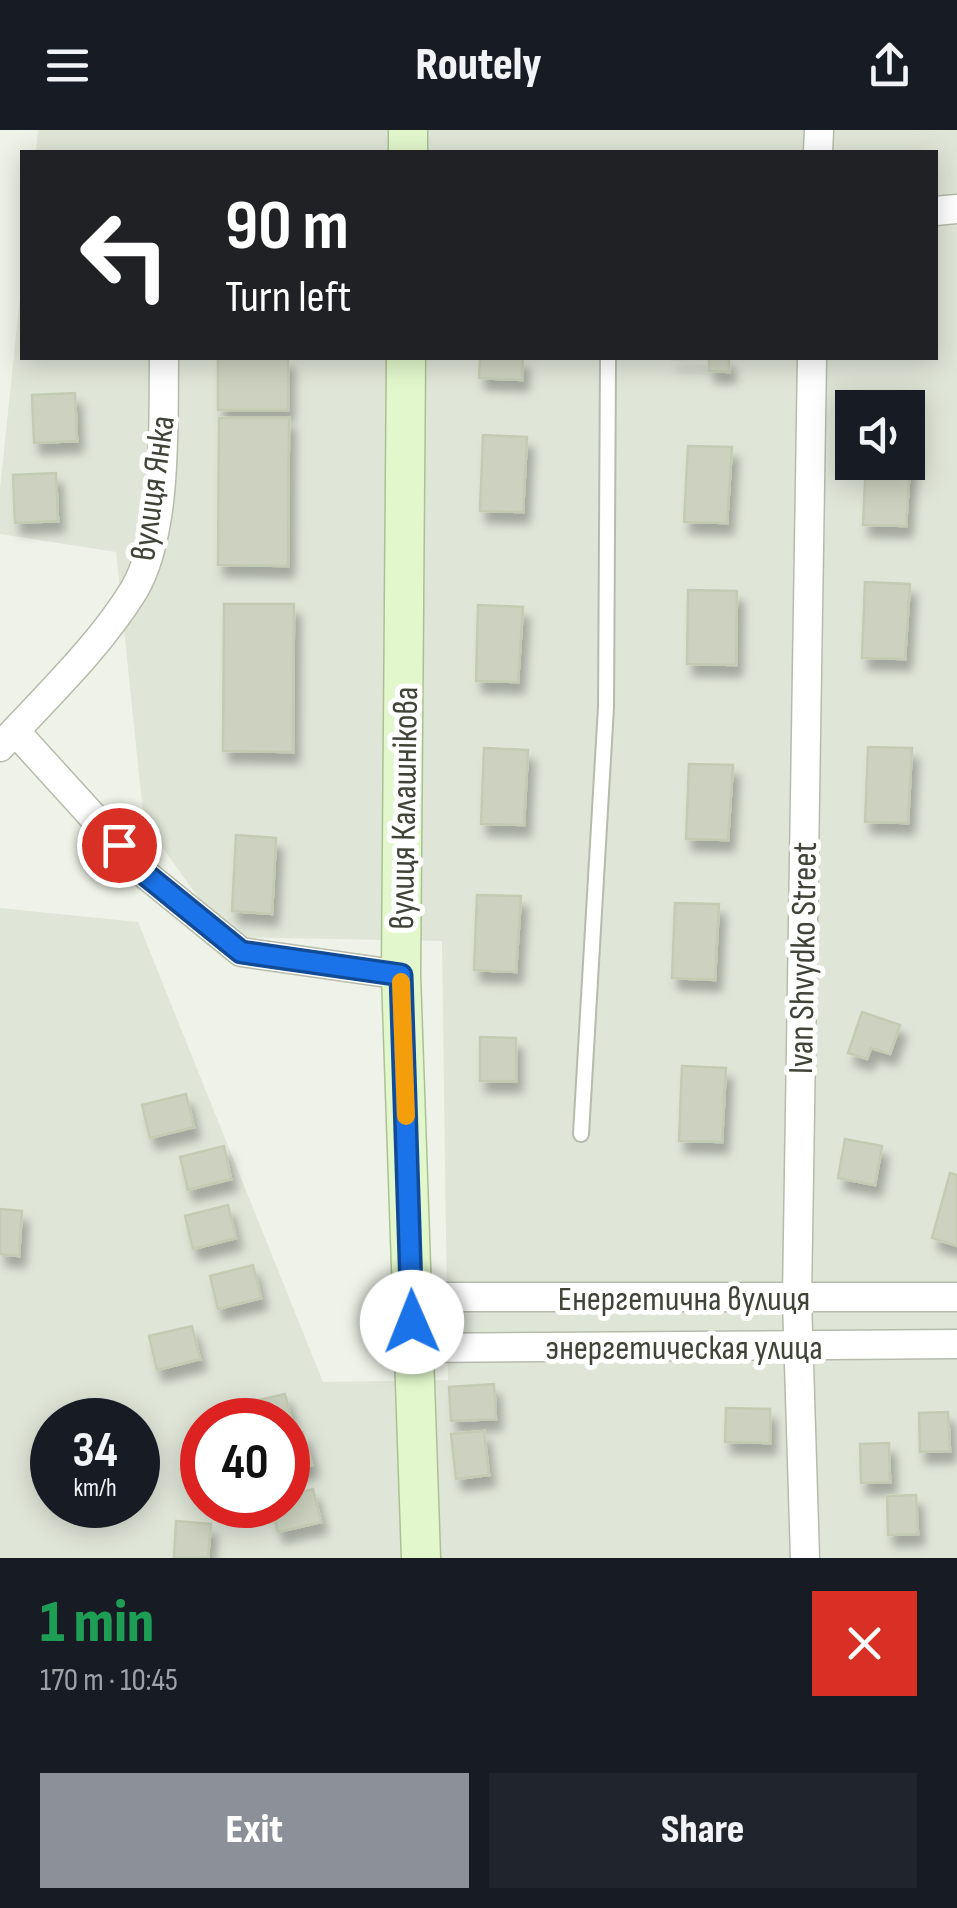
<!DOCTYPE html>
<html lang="en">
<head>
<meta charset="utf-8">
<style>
  :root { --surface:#171b24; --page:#20242c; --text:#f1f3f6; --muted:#9ea1a6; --accent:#8c9099 }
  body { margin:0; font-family:"Sofia Sans Condensed",sans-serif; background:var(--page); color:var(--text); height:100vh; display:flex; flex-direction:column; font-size:38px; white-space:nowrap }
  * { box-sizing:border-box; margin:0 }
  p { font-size:32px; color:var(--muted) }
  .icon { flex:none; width:55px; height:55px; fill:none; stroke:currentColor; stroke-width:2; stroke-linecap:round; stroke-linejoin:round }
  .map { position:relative; height:1428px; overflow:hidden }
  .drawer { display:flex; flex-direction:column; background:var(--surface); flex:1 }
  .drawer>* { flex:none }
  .banner { position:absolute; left:20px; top:20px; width:918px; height:210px; border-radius:0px; box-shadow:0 5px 25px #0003; background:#202124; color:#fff; overflow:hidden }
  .controls { position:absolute; left:835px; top:260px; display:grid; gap:20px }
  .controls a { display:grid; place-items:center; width:90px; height:90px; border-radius:0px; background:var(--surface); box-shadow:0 5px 25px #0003; font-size:50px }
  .speed { position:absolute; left:30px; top:1268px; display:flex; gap:20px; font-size:50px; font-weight:700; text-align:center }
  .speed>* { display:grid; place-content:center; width:130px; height:130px; border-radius:50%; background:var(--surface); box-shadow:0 5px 25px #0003; line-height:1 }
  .speed small { font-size:25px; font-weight:400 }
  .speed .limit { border:15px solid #d22; background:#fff; color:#111 }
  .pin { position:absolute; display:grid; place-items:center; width:85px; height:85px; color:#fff; margin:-42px; border:5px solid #fff; border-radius:50%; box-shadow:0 2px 10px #0007 }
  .me { position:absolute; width:110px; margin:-55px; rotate:359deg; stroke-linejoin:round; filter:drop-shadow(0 0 8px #0008) }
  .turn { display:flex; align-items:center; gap:35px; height:210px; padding:0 40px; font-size:45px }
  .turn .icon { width:130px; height:130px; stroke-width:2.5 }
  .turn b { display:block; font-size:70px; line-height:85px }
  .round { display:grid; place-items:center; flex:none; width:105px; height:105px; border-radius:0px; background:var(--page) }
  .head { display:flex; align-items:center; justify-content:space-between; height:170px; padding:0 40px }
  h1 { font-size:60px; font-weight:800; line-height:75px; color:#1e9e55 }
  .action { display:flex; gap:20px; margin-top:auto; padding:20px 40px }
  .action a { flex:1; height:115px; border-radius:0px; background:var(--accent); color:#fff; font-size:40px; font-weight:800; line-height:115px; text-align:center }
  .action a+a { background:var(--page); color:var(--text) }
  header { display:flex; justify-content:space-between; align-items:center; height:130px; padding:0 40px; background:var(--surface); font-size:45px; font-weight:800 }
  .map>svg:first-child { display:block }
</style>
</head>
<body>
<header><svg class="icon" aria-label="menu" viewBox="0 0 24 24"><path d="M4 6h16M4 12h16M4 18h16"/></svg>Routely<svg class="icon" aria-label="share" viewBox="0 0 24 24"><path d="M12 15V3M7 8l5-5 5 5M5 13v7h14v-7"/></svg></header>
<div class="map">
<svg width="957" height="1428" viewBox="0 0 957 1428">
  <defs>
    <filter id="shadow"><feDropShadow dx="6" dy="11" stdDeviation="5" flood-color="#0004"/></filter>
  </defs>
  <rect width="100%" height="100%" fill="#eef2e8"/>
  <!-- residential -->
  <path fill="#dfe5d7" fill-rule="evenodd" d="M38 0H957V1428H0V778L138 792 323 1252 448 1250 442 811 227 807 144 692 116 422 0 404V359L22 148V228H935V22H36ZM852 278H908V332H852ZM52 1290H138V1375H52ZM202 1290H288V1375H202Z"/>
  <!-- building -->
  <g fill="#ccd2bf" stroke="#c3ccb3" stroke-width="2.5" filter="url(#shadow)">
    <rect x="218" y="228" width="70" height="52"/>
    <path d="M480 228H523L522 250 479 248Z"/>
    <path d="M729 228V242L709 241V229H670Z"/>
    <path d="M75 263 77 311 34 313 32 265Z"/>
    <path d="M219 288H289L288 436 218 435Z"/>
    <path d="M483 305 527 307 523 382 480 381Z"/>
    <path d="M688 316 732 317 727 393 684 392Z"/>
    <path d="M908 321H911L906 396 863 395 866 332H908Z"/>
    <path d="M56 343 58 391 15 393 13 345Z"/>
    <path d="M865 452 910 454 905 529 862 528Z"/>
    <path d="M688 460 737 461 736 535 687 534Z"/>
    <path d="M224 474H294L293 622 223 621Z"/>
    <path d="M478 475 523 477 518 552 476 551Z"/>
    <path d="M868 617 912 618 908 693 865 692Z"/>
    <path d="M484 618 528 620 524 695 481 694Z"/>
    <path d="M689 634 733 635 728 710 686 709Z"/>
    <path d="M236 705 276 708 272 784 232 781Z"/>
    <path d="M477 765 521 766 516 842 474 840Z"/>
    <path d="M675 773 719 774 715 850 672 848Z"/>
    <path d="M862 882 900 895 890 924 871 918 867 929 848 923Z"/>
    <path d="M480 907 516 908V951H480Z"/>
    <path d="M682 936 726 938 722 1012 679 1011Z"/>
    <path d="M186 964 194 997 150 1008 142 975Z"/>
    <path d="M845 1009 882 1016 875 1055 838 1048Z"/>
    <path d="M224 1016 231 1049 188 1060 180 1027Z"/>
    <path d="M950 1043 957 1045V1116L932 1108Z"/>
    <path d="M228 1075 236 1108 193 1119 185 1086Z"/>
    <path d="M0 1079 22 1081 19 1126 0 1124Z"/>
    <path d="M253 1135 261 1168 218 1179 210 1146Z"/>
    <path d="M192 1196 200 1229 157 1240 149 1206Z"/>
    <path d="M494 1254 496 1289 451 1291 449 1257Z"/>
    <path d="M285 1264 293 1296 288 1298V1290H245L242 1274Z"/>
    <path d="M726 1278 770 1279V1313L725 1312Z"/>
    <path d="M948 1282 950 1321 920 1322 919 1283Z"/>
    <path d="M484 1301 489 1345 456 1349 451 1304Z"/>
    <path d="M303 1302 312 1335 288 1341V1306Z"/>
    <path d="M889 1313 890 1352 861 1353 860 1314Z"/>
    <path d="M313 1359 321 1392 278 1402 271 1375H288V1365Z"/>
    <path d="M916 1365 918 1404 888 1405 887 1366Z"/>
    <path d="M176 1391 211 1394 208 1428H174Z"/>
  </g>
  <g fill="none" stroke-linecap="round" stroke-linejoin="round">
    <defs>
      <path id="lane" d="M581 1004 606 577 608 228"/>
      <g id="street">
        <path d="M818 22 819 0"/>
        <path d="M935 81 957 79"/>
        <path d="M15 601 145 744 241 822 401 845"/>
        <path d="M0 617C45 568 99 517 134 460 168 402 163 294 164 228"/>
        <path d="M412 1167H957"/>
        <path d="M411 1218 957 1214"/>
        <path d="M805 1428 797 1169 812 228"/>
      </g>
      <g id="secondary">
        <path d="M408 22V0"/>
        <path d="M406 228 401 845 421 1428"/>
      </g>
    </defs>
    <!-- lane casing -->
    <use href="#lane" stroke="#b6bcac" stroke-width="18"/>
    <!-- street casing -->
    <use href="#street" stroke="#b6bcac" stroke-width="31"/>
    <!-- secondary casing -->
    <use href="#secondary" stroke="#acc094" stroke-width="41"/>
    <!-- lane -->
    <use href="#lane" stroke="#fff" stroke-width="14"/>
    <!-- street -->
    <use href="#street" stroke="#fff" stroke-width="28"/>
    <!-- secondary -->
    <use href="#secondary" stroke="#e2f8cc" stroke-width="38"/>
  </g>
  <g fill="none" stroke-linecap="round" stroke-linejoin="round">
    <defs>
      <path id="route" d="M119 715 145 744 241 822 401 845 412 1192"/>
    </defs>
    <!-- route casing -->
    <use href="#route" stroke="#114b97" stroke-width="25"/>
    <!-- route -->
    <use href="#route" stroke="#1a73e8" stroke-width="18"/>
    <!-- slow -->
    <path stroke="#f59e0b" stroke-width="18" d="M401 852 406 986"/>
  </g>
  <g text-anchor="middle" stroke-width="10" stroke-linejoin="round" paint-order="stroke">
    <!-- street labels -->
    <g font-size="35" fill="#404438" stroke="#fff">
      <text transform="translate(152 358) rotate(-82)" y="12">вулиця Янка</text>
      <text transform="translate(403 678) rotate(-89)" y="12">вулиця Калашнікова</text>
      <text transform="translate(802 828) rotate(-89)" y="12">Ivan Shvydko Street</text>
      <text x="684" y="1180">Енергетична вулиця</text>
      <text x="684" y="1229">энергетическая улица</text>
    </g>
  </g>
</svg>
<div class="controls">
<a><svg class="icon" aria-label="sound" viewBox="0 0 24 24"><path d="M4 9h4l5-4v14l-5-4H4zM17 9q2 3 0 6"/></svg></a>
</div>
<div class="speed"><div>34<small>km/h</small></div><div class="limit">40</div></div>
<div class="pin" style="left:119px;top:715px;background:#d93025"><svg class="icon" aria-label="arrive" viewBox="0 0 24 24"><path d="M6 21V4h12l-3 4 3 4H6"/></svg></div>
<svg class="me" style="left:412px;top:1192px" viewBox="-20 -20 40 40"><circle r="19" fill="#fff"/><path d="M0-13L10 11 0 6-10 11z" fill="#1a73e8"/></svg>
<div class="banner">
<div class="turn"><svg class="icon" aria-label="left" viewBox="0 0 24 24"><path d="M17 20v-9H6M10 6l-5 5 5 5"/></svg><div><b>90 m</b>Turn left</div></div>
</div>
</div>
<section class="drawer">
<div class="head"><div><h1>1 min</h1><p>170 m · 10:45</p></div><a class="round" style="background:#d93025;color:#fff"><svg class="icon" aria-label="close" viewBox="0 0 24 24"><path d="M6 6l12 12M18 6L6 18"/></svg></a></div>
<div class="action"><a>Exit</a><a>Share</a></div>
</section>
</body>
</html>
